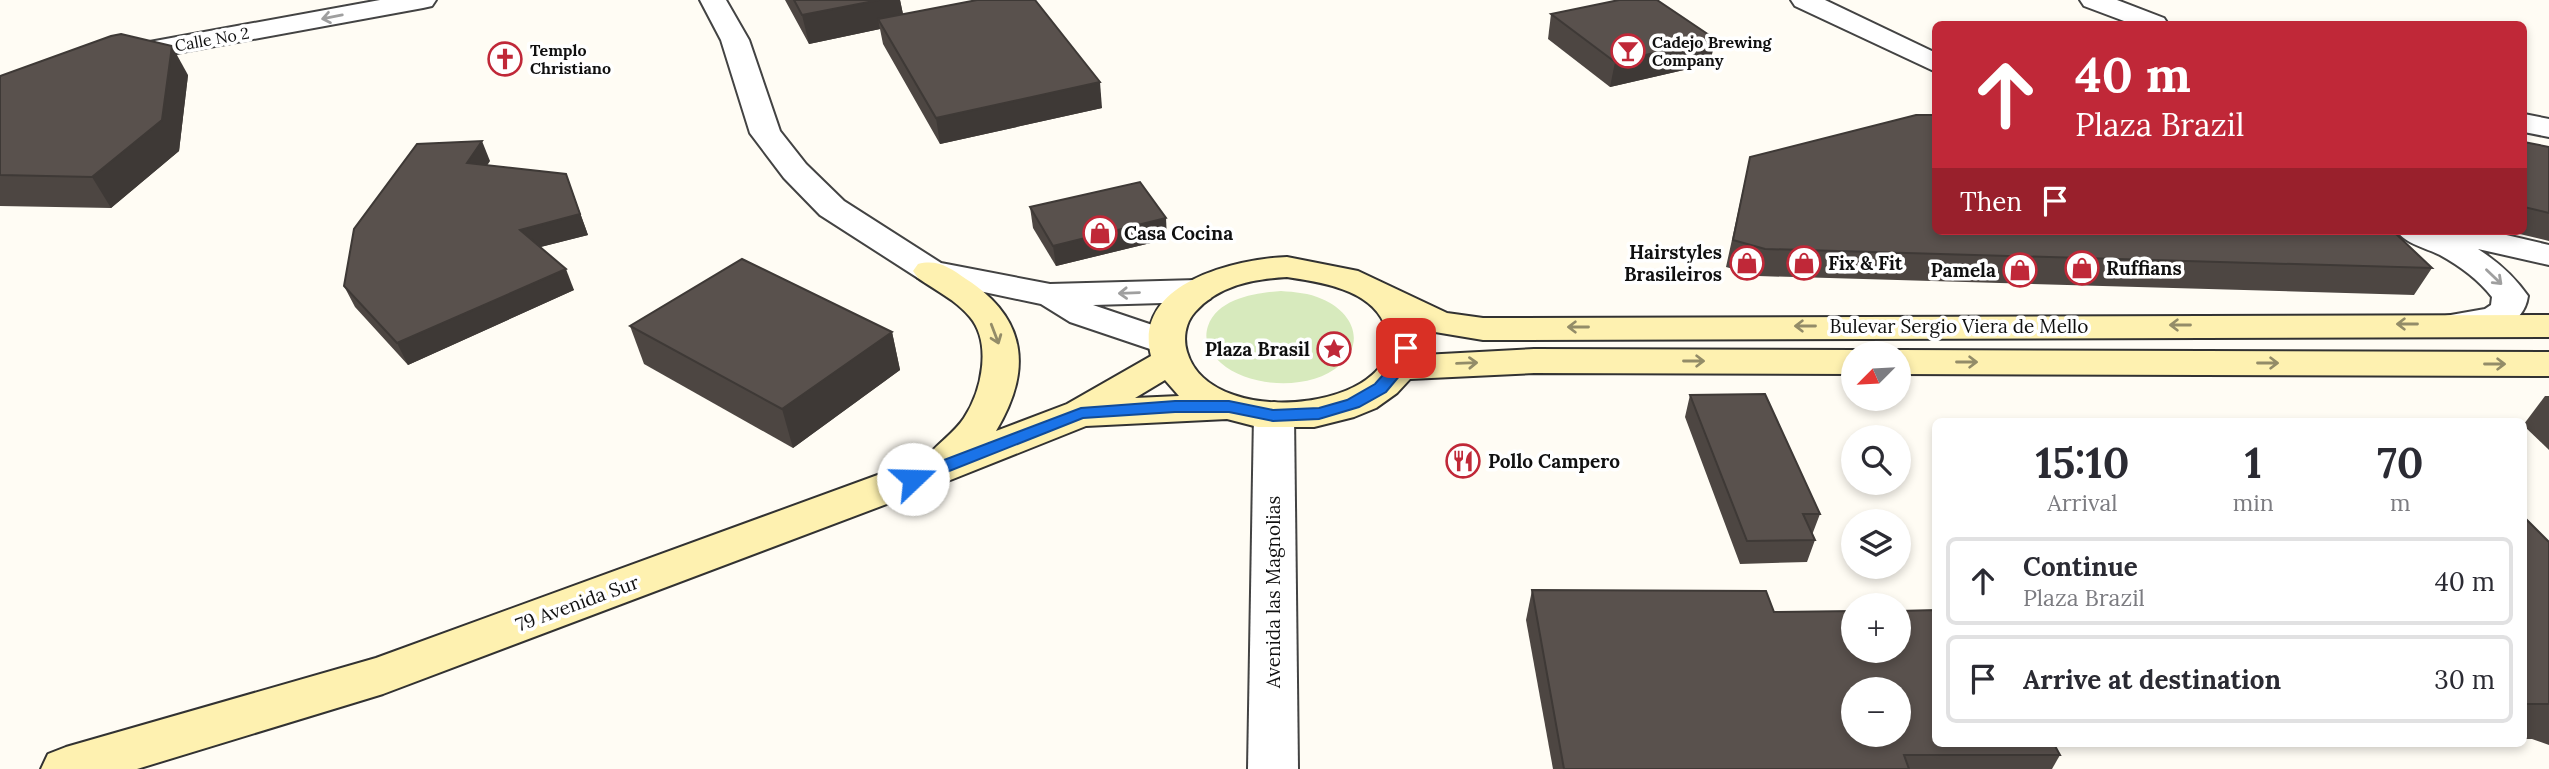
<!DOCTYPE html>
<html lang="en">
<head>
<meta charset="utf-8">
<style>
  :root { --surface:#fff; --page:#f2f2f3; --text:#2b2b33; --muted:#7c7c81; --line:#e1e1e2 }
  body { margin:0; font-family:Lora,serif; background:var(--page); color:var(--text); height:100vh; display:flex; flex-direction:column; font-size:26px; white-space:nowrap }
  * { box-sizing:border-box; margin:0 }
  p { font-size:23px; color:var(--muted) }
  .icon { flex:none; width:38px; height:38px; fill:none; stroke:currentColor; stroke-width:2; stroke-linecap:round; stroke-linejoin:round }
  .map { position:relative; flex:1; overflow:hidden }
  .sheet { position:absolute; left:1932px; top:418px; width:595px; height:329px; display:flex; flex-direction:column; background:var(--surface); border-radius:10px; box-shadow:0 4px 10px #0003 }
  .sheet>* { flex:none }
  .top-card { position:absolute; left:1932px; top:21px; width:595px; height:214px; border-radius:10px; box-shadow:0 4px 10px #0003; background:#c02838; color:#fff; overflow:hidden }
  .needle { width:46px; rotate:246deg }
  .controls { position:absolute; left:1841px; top:341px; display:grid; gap:14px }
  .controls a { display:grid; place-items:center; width:70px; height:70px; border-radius:50%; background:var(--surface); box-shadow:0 4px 10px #0003; font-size:35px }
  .pin { position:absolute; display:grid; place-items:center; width:60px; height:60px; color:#fff; margin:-30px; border-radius:14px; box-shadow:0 4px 10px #0006 }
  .me { position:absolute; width:77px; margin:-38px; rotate:69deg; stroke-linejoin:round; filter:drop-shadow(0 0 5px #0008) }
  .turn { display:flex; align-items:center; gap:24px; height:147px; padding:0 28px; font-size:32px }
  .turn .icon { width:91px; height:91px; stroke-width:2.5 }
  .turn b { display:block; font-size:49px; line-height:60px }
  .then { display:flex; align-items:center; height:66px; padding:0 28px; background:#0003; gap:14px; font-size:26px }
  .eta { display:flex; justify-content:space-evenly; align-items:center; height:119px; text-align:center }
  .eta b { font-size:42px; font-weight:700; line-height:49px }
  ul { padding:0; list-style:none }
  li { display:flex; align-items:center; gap:21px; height:88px; margin:0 14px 10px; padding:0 14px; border:4px solid var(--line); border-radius:10px }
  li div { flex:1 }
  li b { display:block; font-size:26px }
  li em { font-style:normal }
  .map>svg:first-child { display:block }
</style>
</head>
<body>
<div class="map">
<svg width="2549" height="769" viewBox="0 0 2549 769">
  <rect width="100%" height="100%" fill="#fffcf4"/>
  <!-- green -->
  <path fill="#d7eabd" d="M1281 291C1295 292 1309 293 1322 299 1351 311 1367 341 1340 365 1311 391 1249 388 1221 363 1210 353 1203 341 1208 326 1218 298 1256 293 1281 291Z"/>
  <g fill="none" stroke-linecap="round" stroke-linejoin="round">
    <defs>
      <g id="minor">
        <path d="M380 0H436L432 6 423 8 122 63 112 61 108 55 112 49 122 47Z"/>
        <path d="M700 0H726L749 40 780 131 806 164 844 201 941 263 1050 284 1197 280 1210 283 1215 291 1210 299 1197 302 1093 305 1179 334 1185 342 1179 350 1166 354 1153 350 1070 322 1041 304 918 278 820 215 784 178 750 133 721 40Z"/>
        <path d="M2080 0H2117L2164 18 2168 24H2132L2084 6Z"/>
        <path d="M2524 114 2549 119V137L2524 132Z"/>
        <path d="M1274 402 1288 406 1294 415 1298 769H1248L1254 415 1260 406Z"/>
      </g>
      <g id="tertiary">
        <path d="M1791 0H1825L1936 53V72L1795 6Z"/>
        <path d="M2397 231H2489L2549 245V265L2478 249C2498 262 2514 276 2528 296 2523 332 2476 340 2445 332L2440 324 2445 316 2485 309 2491 305 2492 297C2478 279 2460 266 2440 255 2426 248 2406 244 2397 231Z"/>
      </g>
      <g id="secondary">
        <path d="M1287 257 1358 271 1447 313 1483 318 2549 315V337L1483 340 1423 330V355L1534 349 1853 350 1866 354H1853V374L1534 373 1410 379 1397 393 1376 408 1354 417 1314 427H1258L1227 419 1086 426 953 479 383 694 137 769H41L48 754 66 747 376 658 927 457C938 443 954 433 964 418 982 391 992 343 970 317 956 300 935 290 918 278L913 271 918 264C938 259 950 268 966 279 1028 319 1032 371 996 431L1067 404 1151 356C1132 283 1236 259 1287 257ZM1287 277C1320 282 1369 289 1384 323 1422 406 1212 437 1187 352 1183 339 1185 323 1195 312 1219 285 1253 279 1287 277ZM1165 380 1179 396 1135 398Z"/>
        <path d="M1899 350 2549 352V376L1899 374V354H1886Z"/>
      </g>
    </defs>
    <!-- minor casing -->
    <use href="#minor" stroke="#434343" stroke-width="4"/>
    <!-- tertiary casing -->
    <use href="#tertiary" stroke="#434343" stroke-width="4"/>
    <!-- secondary casing -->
    <use href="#secondary" stroke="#323232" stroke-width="4"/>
    <!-- minor -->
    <use href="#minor" fill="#fff" fill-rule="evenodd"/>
    <!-- tertiary -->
    <use href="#tertiary" fill="#fff" fill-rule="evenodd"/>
    <!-- secondary -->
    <use href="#secondary" fill="#fef1b0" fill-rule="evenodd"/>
  </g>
  <!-- wall -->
  <g fill="#4d4642">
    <path d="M785 0H900L903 14 1102 108 940 144 883 44 880 29 809 44Z"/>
    <path d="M1551 14 1715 39 1710 64 1610 87 1548 39Z"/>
    <path d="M188 75 179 151 111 208 0 206V76Z"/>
    <path d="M2524 142 2549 147V241L2507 231H2524Z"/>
    <path d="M1750 157 1936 231 2432 268 2414 295 1758 276 1726 267Z"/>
    <path d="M490 161 487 165 566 174 588 235 540 247 574 290 408 365 355 307 344 286Z"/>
    <path d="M1030 207 1167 239 1056 266 1033 228Z"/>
    <path d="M630 326 892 332 900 370 793 448 644 364Z"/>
    <path d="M1690 395 1820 514 1812 535 1815 540 1807 562 1740 564 1685 417Z"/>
    <path d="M2545 396H2549V450L2524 426V424Z"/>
    <path d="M2524 517 2549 542V745L2532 739H2524Z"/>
    <path d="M1532 590 1774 612 2060 755 2052 769H1553L1526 620Z"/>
  </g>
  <!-- shaded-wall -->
  <g fill="#3e3936">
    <path d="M879 0H900L905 24 878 19 880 29 809 44 802 15Z"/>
    <path d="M1715 39 1710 64 1610 87 1615 62Z"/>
    <path d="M172 46 188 75 179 151 111 208 92 177Z"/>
    <path d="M1100 82 1102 108 940 144 936 118Z"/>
    <path d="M482 141 490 161 475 183 467 163Z"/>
    <path d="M566 174 588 235 529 250 520 230Z"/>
    <path d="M1166 218 1167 239 1056 266 1053 246Z"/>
    <path d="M566 269 574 290 408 365 397 343Z"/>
    <path d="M892 332 900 370 793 448 782 409Z"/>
  </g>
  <!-- building -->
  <g fill="#59514d" stroke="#3e3936" stroke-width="2" fill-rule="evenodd">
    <path d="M794 0H879L802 15Z"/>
    <path d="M977 0H1035L1100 82 936 118 878 19Z"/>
    <path d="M1619 0H1657L1715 39 1615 62 1551 14Z"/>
    <path d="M121 34 172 46 162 120 92 177 0 175V76L111 36Z"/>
    <path d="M1916 115H1936V231H2393L2432 268 1765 249 1733 240 1750 157Z"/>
    <path d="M482 141 467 163 566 174 580 214 520 230 566 269 397 343 344 286 354 229 417 144Z"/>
    <path d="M2524 142 2549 147V213L2524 207Z"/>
    <path d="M1140 182 1166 218 1053 246 1030 207Z"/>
    <path d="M742 259 892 332 782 409 630 326Z"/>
    <path d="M1765 394 1820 514H1803L1815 540 1747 541 1690 395Z"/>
    <path d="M2524 517 2549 542V704H2524Z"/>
    <path d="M1532 590 1766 591 1774 612 1853 611V651H1899V611L1936 610V744H2054L2060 755H1904L1909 769H1564ZM1853 690H1899V735H1853Z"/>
  </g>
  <!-- one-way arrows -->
  <defs><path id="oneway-shaft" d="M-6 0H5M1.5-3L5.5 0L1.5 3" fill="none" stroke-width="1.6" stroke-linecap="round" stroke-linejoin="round" transform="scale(1.75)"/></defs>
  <g stroke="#9f9f9f">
    <use href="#oneway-shaft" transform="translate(332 17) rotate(169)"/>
    <use href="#oneway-shaft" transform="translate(2494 277) rotate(44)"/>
    <use href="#oneway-shaft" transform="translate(1129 293) rotate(178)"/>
  </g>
  <g stroke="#938c68">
    <use href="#oneway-shaft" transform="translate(2407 324) rotate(180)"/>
    <use href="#oneway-shaft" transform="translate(2180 325) rotate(180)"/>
    <use href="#oneway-shaft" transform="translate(1805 326) rotate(180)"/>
    <use href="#oneway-shaft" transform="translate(1578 327) rotate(180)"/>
    <use href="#oneway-shaft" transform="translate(995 334) rotate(69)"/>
    <use href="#oneway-shaft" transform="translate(1694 361)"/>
    <use href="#oneway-shaft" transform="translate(1967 362)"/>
    <use href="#oneway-shaft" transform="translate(1467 363) rotate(-2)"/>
    <use href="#oneway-shaft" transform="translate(2268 363)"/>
    <use href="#oneway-shaft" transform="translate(2495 364)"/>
  </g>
  <!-- route -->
  <path fill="#1a73e8" stroke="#114b97" stroke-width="2" d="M1406 343 1413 348 1406 368 1386 392 1359 407 1319 419 1273 421 1229 412H1175L1083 418 919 483 913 485 904 479 907 474 1081 408 1175 401H1229L1273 410 1319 408 1347 400 1375 384 1391 366 1400 345Z"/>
  <!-- icons -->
  <defs>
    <symbol id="bar-ring" viewBox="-11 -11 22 22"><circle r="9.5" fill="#fff" stroke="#c02838" stroke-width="1.5"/><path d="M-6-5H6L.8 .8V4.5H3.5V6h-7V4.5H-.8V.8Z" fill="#c02838"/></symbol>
    <symbol id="church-ring" viewBox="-11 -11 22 22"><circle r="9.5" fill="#fff" stroke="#c02838" stroke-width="1.5"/><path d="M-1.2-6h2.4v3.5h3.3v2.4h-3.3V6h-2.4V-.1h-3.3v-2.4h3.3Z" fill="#c02838"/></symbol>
    <symbol id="shop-ring" viewBox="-11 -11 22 22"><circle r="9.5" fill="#fff" stroke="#c02838" stroke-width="1.5"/><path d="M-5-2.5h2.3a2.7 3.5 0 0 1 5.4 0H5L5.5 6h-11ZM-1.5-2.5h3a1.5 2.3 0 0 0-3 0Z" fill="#c02838"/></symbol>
    <symbol id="sight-ring" viewBox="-11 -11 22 22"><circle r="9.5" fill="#fff" stroke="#c02838" stroke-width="1.5"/><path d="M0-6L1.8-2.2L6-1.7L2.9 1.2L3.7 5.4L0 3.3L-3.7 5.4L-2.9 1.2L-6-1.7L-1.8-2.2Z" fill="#c02838"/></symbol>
    <symbol id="restaurant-ring" viewBox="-11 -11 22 22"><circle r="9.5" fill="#fff" stroke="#c02838" stroke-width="1.5"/><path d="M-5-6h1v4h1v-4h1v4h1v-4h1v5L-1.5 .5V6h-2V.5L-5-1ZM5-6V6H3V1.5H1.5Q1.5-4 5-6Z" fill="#c02838"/></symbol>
  </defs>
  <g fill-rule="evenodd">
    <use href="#bar-ring" x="1609" y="32" width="38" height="38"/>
    <use href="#church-ring" x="486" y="40" width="38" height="38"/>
    <use href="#shop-ring" x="1081" y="214" width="38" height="38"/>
    <use href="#shop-ring" x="1728" y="244" width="38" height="38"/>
    <use href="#shop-ring" x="1785" y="244" width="38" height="38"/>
    <use href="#shop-ring" x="2063" y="249" width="38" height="38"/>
    <use href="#shop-ring" x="2001" y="251" width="38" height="38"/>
    <use href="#sight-ring" x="1315" y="330" width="38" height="38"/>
    <use href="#restaurant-ring" x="1444" y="442" width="38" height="38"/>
  </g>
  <g text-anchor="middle" stroke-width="7" stroke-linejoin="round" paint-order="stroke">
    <!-- far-street labels -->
    <g font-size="16" fill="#101010" stroke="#fff">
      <text transform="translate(212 39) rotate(-10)" y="6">Calle No 2</text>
    </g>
    <!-- far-poi labels -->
    <g font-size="16" font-weight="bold" fill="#101010" stroke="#fff" text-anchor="start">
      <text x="1652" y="48">Cadejo Brewing<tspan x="1652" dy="18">Company</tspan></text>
      <text x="530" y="56">Templo<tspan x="530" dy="18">Christiano</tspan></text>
    </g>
    <!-- poi labels -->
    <g font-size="19" font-weight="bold" fill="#101010" stroke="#fff" text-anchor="start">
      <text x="1124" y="240">Casa Cocina</text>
      <text x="1722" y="259" text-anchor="end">Hairstyles<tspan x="1722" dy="22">Brasileiros</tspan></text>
      <text x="1828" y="270">Fix &amp; Fit</text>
      <text x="2106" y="275">Ruffians</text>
      <text x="1996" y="277" text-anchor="end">Pamela</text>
      <text x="1310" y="356" text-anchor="end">Plaza Brasil</text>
      <text x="1488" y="468">Pollo Campero</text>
    </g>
    <!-- street labels -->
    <g font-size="19" fill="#101010" stroke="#fff">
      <text x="1959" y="333">Bulevar Sergio Viera de Mello</text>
      <text transform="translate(1273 592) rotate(-90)" y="7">Avenida las Magnolias</text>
      <text transform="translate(577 603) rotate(-20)" y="7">79 Avenida Sur</text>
    </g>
  </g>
</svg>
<div class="controls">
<a><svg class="needle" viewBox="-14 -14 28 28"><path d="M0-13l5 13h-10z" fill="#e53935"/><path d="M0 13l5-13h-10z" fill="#7c7c81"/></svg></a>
<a><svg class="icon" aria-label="search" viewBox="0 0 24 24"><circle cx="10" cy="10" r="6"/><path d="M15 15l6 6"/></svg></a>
<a><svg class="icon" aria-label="layers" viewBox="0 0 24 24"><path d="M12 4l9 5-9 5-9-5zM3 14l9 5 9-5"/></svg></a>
<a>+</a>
<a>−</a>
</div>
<div class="pin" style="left:1406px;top:348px;background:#d93025"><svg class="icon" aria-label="arrive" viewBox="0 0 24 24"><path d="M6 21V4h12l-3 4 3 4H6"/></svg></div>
<svg class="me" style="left:913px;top:479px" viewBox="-20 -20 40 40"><circle r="19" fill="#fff"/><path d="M0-13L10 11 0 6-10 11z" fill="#1a73e8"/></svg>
<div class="top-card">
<div class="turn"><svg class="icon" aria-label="ahead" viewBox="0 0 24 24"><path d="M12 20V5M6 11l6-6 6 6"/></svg><div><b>40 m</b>Plaza Brazil</div></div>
<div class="then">Then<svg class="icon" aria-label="arrive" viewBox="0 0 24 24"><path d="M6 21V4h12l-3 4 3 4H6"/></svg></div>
</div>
<section class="sheet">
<div class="eta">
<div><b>15:10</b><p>Arrival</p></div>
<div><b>1</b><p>min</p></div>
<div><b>70</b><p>m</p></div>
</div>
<ul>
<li><svg class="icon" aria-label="ahead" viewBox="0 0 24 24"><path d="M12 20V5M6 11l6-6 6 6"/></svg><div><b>Continue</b><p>Plaza Brazil</p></div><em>40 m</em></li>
<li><svg class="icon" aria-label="arrive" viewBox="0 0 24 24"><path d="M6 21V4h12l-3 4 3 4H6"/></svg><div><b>Arrive at destination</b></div><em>30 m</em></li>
</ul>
</section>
</div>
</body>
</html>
